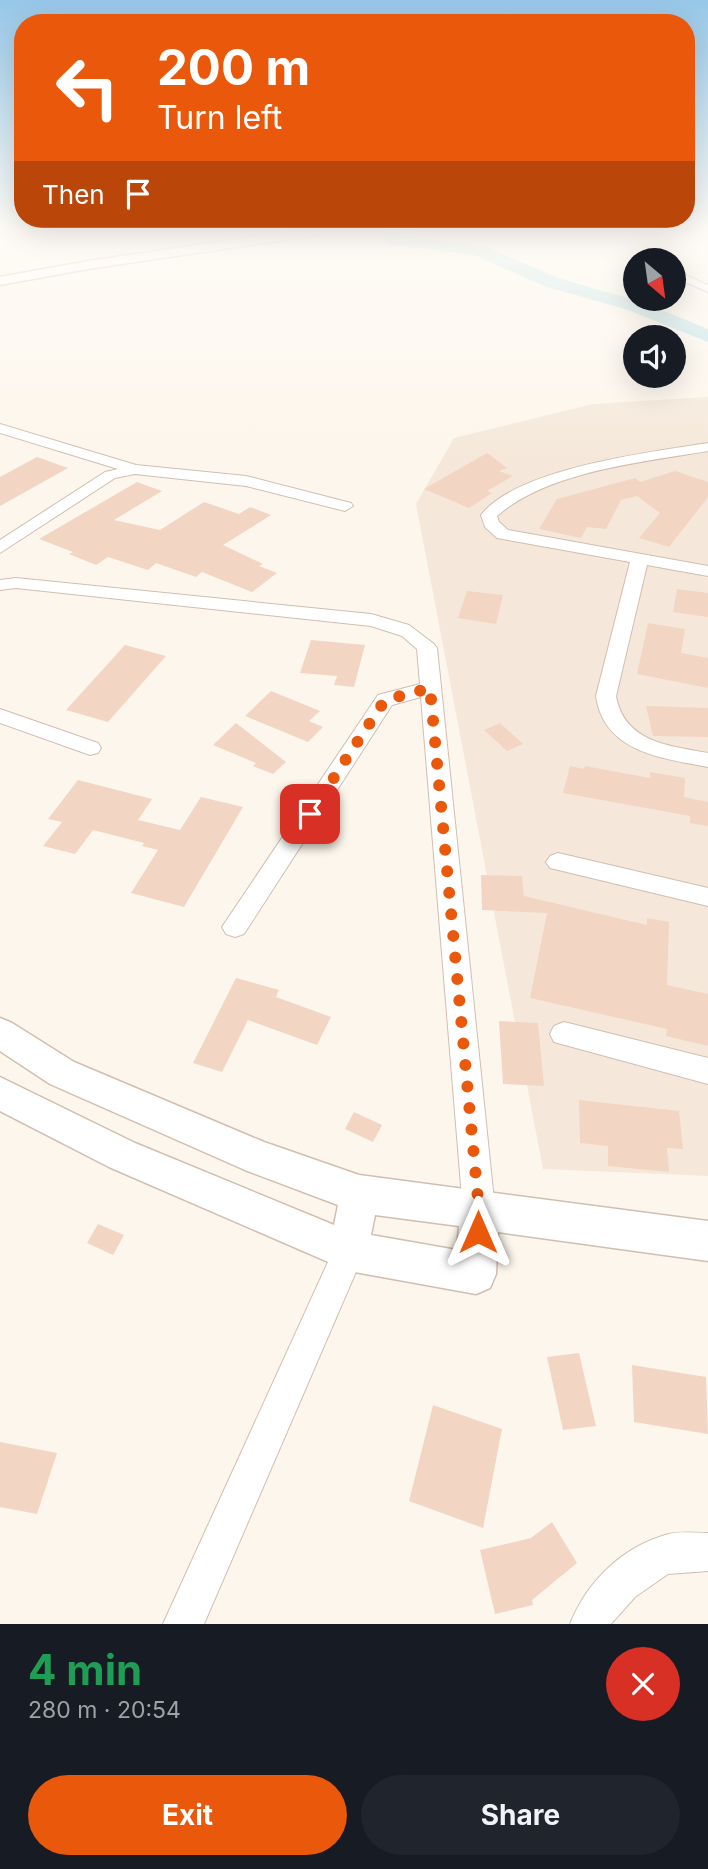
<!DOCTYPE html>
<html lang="en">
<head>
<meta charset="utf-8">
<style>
  :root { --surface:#171b24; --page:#20242c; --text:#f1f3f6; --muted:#9ea1a6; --accent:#ea580c }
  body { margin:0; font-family:Inter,sans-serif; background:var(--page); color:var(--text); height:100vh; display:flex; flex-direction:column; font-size:26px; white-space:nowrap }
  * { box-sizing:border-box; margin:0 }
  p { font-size:23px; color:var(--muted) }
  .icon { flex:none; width:38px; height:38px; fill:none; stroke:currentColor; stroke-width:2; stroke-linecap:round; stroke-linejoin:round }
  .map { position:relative; height:1624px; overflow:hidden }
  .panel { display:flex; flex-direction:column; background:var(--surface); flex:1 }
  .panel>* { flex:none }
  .hud { position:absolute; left:14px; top:14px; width:681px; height:214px; border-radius:28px; box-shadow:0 7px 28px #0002; background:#ea580c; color:#fff; overflow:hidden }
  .needle { width:46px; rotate:151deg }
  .fabs { position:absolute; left:623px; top:248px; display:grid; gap:14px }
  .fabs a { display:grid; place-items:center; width:63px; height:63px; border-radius:50%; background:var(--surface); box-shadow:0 7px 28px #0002; font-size:35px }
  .pin { position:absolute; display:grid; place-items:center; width:60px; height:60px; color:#fff; margin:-30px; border-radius:14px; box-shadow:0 4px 10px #0006 }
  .me { position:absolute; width:77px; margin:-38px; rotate:0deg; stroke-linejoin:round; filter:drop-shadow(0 0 5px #0008) }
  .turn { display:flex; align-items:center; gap:24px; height:147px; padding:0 28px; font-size:32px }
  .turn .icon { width:91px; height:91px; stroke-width:2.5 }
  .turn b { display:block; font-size:49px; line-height:60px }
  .then { display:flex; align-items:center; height:66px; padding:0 28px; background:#0003; gap:14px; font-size:26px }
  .round { display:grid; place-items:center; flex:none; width:74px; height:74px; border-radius:37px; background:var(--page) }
  .head { display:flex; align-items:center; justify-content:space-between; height:119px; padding:0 28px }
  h1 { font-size:42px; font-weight:700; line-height:52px; color:#1e9e55 }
  .cta { display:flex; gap:14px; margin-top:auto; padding:14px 28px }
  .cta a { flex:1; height:80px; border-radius:42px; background:var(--accent); color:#fff; font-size:28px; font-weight:700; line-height:80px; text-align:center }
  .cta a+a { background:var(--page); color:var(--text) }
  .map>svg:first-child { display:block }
</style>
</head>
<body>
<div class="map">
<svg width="708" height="1624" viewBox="0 0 708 1624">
  <rect width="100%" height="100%" fill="#fdf6ec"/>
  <!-- residential -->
  <path fill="#f5e8da" d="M708 397V1176L543 1169 416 504 454 438 593 404Z"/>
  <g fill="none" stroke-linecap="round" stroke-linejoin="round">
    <!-- river -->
    <path fill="#bfe3e8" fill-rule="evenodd" d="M378 229H390L399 235 484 246 558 278 642 302 708 329V342L628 310 544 286 474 255 388 244 375 233Z"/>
  </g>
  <!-- building -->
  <g fill="#f3d5c3">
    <path d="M487 453 507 468 499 471 513 476 487 491 492 493 469 508 424 489Z"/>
    <path d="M37 457 68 468 0 506V477Z"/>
    <path d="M675 471 708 482V497L669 547 639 538 660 513 637 496 621 500 606 529 587 527 581 538 539 529 557 499 635 478 640 482Z"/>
    <path d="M137 482 162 491 114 520 160 530 204 502 239 514 250 507 271 515 223 545 263 564 259 566 277 573 252 592 202 572 196 577 156 563 148 570 108 557 96 565 69 554 73 552 39 539Z"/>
    <path d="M677 589 708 593V617L673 612Z"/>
    <path d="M467 591 503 595 496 624 458 618Z"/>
    <path d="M648 623 685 629 681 653 708 658V688L637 674Z"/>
    <path d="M311 640 365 645 354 687 334 685 337 676 300 673Z"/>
    <path d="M125 645 166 656 108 722 66 710Z"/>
    <path d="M271 691 320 711 309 721 323 727 308 742 245 716Z"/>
    <path d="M646 706 708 708V737L653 736Z"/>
    <path d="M236 723 286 762 273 774 253 766 256 763 213 745Z"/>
    <path d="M500 723 523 744 507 751 484 730Z"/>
    <path d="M570 766 584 769 585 766 650 778V772L685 778 684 797 708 802V826L690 823V816L563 793Z"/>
    <path d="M78 780 152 799 138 820 180 830 201 797 243 807 184 907 131 893 158 850 142 846 144 843 93 830 75 854 43 846 62 822 48 819Z"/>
    <path d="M481 875 522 876 524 896 647 925V918L669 922 667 985 708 994V1046L666 1036 667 1029 530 998 547 913 482 910Z"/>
    <path d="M236 978 279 990 276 997 331 1017 317 1045 248 1020 222 1072 193 1063Z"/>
    <path d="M499 1021 538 1023 544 1086 503 1084Z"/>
    <path d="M579 1100 679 1111 683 1149 667 1148 669 1172 608 1166V1146L580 1143Z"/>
    <path d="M354 1112 382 1125 373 1142 345 1129Z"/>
    <path d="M98 1224 124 1235 113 1255 87 1243Z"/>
    <path d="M579 1353 596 1426 563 1430 547 1357Z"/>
    <path d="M632 1365 706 1377 708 1434 634 1422Z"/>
    <path d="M433 1405 502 1429 483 1528 409 1501Z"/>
    <path d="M0 1442 57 1453 37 1514 0 1507Z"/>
    <path d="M552 1522 577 1563 532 1600 533 1605 495 1614 480 1550 531 1538Z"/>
  </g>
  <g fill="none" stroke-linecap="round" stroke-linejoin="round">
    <defs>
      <g id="minor">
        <path d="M649 229H659L645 247 660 261H648L634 248Z"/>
        <path d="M674 270 708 285V292L674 277Z"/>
        <path d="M0 424 136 465 246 476 351 503 353 506 345 511 246 486 135 474 115 478 0 553V540L105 472 118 469 0 433Z"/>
        <path d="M708 443V451C643 462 548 471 497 516L499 522 508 530 708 566V576L647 565 616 696C624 742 669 746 708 753V767C661 758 604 752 596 696L630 562 497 538 485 527 481 515C517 468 651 452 708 443Z"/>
        <path d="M16 578 371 614 409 625 434 644 437 648 495 1210 490 1221 479 1225 468 1221 463 1210 421 697 392 705 244 934 235 937 226 934 222 927 378 695 420 684 417 649 402 636 371 626 16 588 0 590V580Z"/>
        <path d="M0 709 98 743 101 748 98 753 90 755 0 723Z"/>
        <path d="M558 853 708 888V906L550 868 546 862 550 856Z"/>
        <path d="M564 1022 708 1058V1084L554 1042 550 1034 554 1026Z"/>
        <path d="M349 1235 360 1240 365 1251 204 1624H163L338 1240Z"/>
        <path d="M708 1533V1571L668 1574 635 1597 611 1624H570C587 1581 623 1546 669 1534 682 1531 695 1533 708 1533Z"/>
      </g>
      <g id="tertiary">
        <path d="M307 229H338L332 233 88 269 0 285V277L88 261Z"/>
        <path d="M0 1018 12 1023 74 1062 264 1142 359 1175 708 1221V1261L498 1232 496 1274 490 1288 476 1294 349 1271 109 1167 0 1111V1077L135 1143 334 1225 338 1205 245 1170 50 1084 0 1051ZM375 1215 459 1226 457 1250 371 1235Z"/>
      </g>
    </defs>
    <!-- minor casing -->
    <use href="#minor" stroke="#d1beb0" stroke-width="2"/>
    <!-- tertiary casing -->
    <use href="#tertiary" stroke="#d1beb0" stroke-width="3"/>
    <!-- minor -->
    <use href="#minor" fill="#fff" fill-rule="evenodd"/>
    <!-- tertiary -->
    <use href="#tertiary" fill="#fff" fill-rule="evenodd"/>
  </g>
  <!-- sky -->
  <linearGradient id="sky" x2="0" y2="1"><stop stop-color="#97c7e8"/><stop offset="0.5" stop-color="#fefbf6"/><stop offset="1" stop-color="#fefbf6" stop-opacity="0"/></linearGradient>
  <rect width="708" height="456" fill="url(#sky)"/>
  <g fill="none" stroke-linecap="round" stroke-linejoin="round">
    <!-- route -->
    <path stroke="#ea580c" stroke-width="12" stroke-dasharray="0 21.6" d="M310 814 385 700 430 688 479 1210 478 1232"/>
  </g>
</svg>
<div class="fabs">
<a><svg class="needle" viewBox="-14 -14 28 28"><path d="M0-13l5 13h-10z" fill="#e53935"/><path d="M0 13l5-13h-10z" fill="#9ea1a6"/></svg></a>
<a><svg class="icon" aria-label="sound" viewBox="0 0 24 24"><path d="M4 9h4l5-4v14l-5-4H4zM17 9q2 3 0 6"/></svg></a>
</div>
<div class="pin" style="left:310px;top:814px;background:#d93025"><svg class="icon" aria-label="arrive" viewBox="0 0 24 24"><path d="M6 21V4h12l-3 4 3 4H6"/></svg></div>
<svg class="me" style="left:478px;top:1232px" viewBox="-20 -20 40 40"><path d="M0-17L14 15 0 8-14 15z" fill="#ea580c" stroke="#fff" stroke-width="4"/></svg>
<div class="hud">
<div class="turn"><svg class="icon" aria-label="left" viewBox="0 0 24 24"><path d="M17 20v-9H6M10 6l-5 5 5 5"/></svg><div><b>200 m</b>Turn left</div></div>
<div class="then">Then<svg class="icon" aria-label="arrive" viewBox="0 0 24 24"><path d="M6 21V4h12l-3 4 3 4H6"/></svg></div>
</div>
</div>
<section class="panel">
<div class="head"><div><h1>4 min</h1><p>280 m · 20:54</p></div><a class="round" style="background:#d93025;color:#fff"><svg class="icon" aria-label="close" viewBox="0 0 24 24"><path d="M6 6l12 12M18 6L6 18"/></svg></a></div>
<div class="cta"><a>Exit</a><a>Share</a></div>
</section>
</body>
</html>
